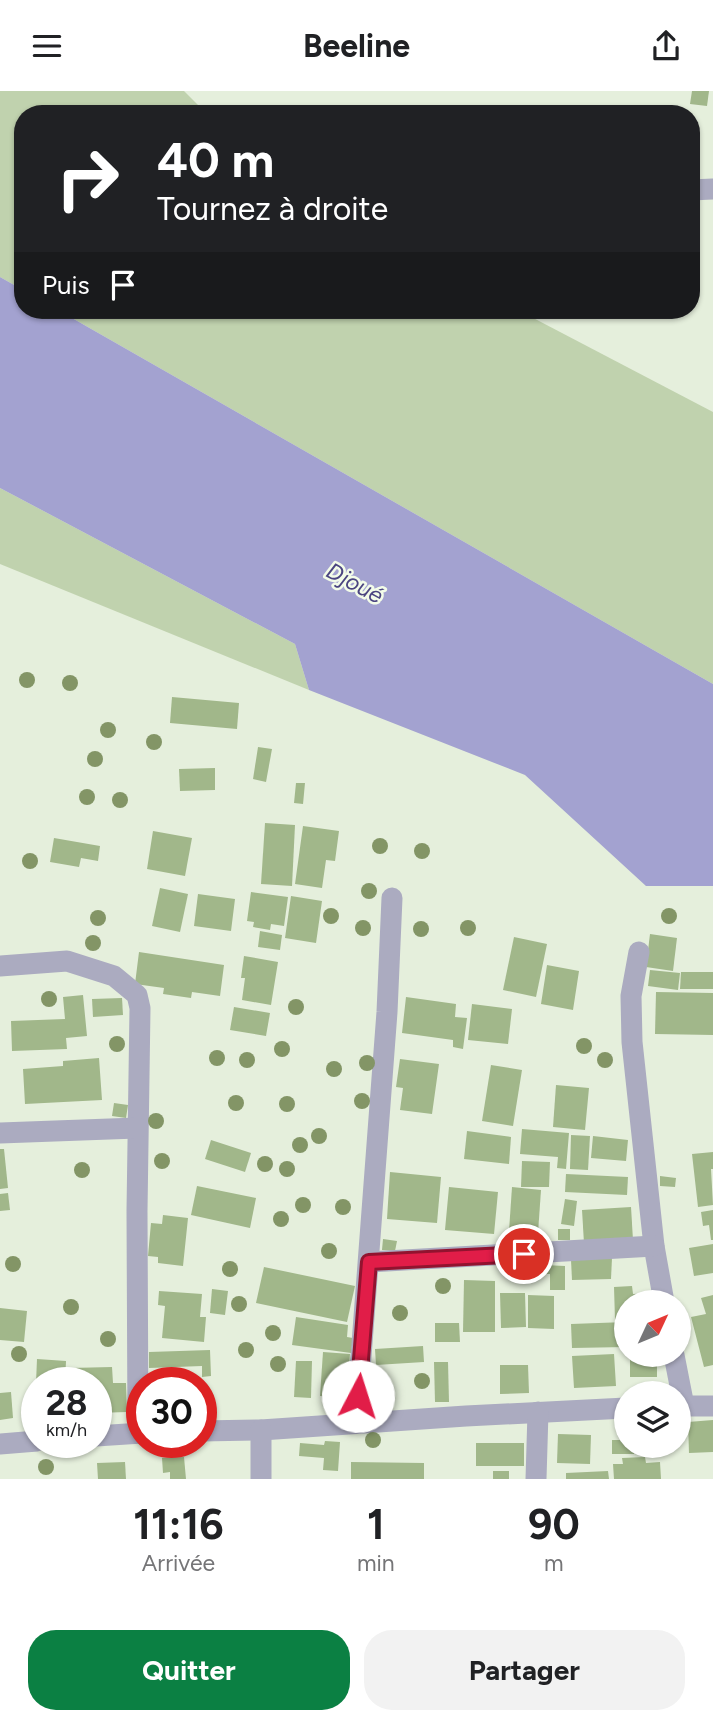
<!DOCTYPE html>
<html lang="fr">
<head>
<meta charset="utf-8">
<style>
  :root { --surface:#fff; --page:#f2f2f2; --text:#202124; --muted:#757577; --accent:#0b8043 }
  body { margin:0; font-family:Figtree,sans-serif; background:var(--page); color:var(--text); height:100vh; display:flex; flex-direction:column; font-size:26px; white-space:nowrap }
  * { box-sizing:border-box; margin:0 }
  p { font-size:23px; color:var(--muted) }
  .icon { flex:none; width:38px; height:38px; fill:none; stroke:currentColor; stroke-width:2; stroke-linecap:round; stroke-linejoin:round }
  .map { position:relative; height:1388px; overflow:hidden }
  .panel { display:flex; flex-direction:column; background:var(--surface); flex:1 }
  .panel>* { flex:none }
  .hud { position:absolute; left:14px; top:14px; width:686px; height:214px; border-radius:28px; box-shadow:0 2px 5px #0004; background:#202124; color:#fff; overflow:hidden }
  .needle { width:46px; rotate:46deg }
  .controls { position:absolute; left:614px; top:1199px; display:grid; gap:14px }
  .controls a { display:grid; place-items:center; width:77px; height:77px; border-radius:50%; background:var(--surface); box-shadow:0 2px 5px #0004; font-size:35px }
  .speed { position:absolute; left:21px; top:1276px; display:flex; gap:14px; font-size:35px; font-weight:700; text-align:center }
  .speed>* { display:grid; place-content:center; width:91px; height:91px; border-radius:50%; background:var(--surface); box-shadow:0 2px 5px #0004; line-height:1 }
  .speed small { font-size:18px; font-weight:400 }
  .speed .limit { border:10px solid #d22; background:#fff; color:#111 }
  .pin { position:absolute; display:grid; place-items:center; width:60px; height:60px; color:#fff; margin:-30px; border:4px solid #fff; border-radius:50%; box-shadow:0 2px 7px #0007 }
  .me { position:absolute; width:77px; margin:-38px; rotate:5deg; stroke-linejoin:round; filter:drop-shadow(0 0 5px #0008) }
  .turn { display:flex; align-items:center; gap:24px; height:147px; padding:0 28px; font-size:32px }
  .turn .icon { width:91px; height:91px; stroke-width:2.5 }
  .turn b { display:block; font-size:49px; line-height:60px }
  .then { display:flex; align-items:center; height:66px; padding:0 28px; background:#0003; gap:14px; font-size:26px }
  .eta { display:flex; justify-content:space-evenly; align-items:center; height:119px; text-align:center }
  .eta b { font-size:42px; font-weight:700; line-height:49px }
  .button { display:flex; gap:14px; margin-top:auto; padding:14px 28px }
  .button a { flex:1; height:80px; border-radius:28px; background:var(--accent); color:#fff; font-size:28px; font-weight:700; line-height:80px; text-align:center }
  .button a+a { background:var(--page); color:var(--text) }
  header { display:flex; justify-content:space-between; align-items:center; height:91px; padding:0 28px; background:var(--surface); font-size:32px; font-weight:700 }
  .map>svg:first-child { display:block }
</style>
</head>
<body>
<header><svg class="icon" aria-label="menu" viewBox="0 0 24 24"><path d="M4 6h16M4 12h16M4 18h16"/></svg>Beeline<svg class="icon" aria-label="share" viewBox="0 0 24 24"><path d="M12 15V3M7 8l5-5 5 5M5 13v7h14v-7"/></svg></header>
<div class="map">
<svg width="713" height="1388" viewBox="0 0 713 1388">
  <rect width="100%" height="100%" fill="#e5efdc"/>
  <!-- green -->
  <g fill="#c0d2ae">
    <path d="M0 0H184L207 23H23V199L0 186Z"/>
    <path d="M58 219H518L713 321V593Z"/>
    <path d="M0 397 295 553 309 599 0 473Z"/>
  </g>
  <!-- water -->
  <path fill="#a3a2d0" d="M0 186 23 199V219H58L713 593V795H646L525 684 309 599 295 553 0 397Z"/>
  <!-- building -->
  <g fill="#a1b78a">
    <path d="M692 0H709L707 15 690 13Z"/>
    <path d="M172 606 239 612 237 638 170 632Z"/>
    <path d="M258 656 272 658 266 691 253 688Z"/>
    <path d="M215 677V699L180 700 179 678Z"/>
    <path d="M296 692H305L303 713 294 712Z"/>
    <path d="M265 732 295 734 292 795 261 793Z"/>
    <path d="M303 735 339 740 335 770 326 769 322 797 295 793Z"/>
    <path d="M153 740 192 747 185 785 147 778Z"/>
    <path d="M54 747 100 755 98 770 81 767 79 776 50 771Z"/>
    <path d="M160 797 188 803 180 841 152 835Z"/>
    <path d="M251 801 288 806 284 835 271 833 270 839 253 836 254 831 247 830Z"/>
    <path d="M198 803 235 808 231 840 194 835Z"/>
    <path d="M291 805 322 810 316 852 285 847Z"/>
    <path d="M260 840 282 844 280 859 258 856Z"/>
    <path d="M650 843 677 847 673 880 646 876Z"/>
    <path d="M514 846 547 853 536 906 503 899Z"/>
    <path d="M139 861 224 874 220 905 192 901 191 907 163 903 164 897 135 893Z"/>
    <path d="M244 865 278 871 271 914 242 909 245 887H241Z"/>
    <path d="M547 874 579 880 573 919 541 913Z"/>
    <path d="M650 879 680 882 678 899 648 895Z"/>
    <path d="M681 881H713V898H680Z"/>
    <path d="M656 901 713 902V944L655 943Z"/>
    <path d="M83 904 87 945 66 947 67 958 12 960 11 930 65 928 63 906Z"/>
    <path d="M406 906 456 913 455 926 467 927 463 958 453 956V949L402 942Z"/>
    <path d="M122 907 123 924 93 926 92 908Z"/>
    <path d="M472 913 512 918 508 953 468 949Z"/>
    <path d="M234 916 270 922 266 945 230 939Z"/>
    <path d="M99 967 102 1009 25 1013 23 978 63 975V970Z"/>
    <path d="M400 968 439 973 432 1023 400 1019 403 997 396 996Z"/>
    <path d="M491 974 522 979 513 1035 482 1030Z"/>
    <path d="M556 994 589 997 585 1039 553 1036Z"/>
    <path d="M114 1012 128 1014 126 1027 112 1025Z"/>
    <path d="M522 1038 569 1042 566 1078 557 1077 558 1066 520 1063Z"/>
    <path d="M467 1040 511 1046 509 1073 464 1068Z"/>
    <path d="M571 1044 590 1045 588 1079 570 1078Z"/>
    <path d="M593 1045 628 1049 626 1070 591 1067Z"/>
    <path d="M211 1049 251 1062 245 1081 205 1068Z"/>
    <path d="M0 1058H4L8 1097 0 1098Z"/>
    <path d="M713 1061V1078H711L713 1114 698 1116 692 1063Z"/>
    <path d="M522 1070 550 1071 549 1096H521Z"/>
    <path d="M390 1081 441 1086 437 1132 387 1128Z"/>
    <path d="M566 1083 628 1086 627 1104 565 1101Z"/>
    <path d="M660 1085 676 1087 675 1096 660 1095Z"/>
    <path d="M197 1095 256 1107 250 1137 191 1124Z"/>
    <path d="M449 1096 498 1101 494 1143 445 1139Z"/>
    <path d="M512 1096 541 1099 538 1142 509 1140Z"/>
    <path d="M8 1102 10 1119 0 1120V1103Z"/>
    <path d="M565 1108 577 1110 574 1135 561 1133Z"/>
    <path d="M631 1116 633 1149 584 1152 582 1119Z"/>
    <path d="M713 1119V1149H711L709 1134 703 1135 701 1121Z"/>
    <path d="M163 1124 188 1127 183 1175 158 1172V1166L148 1165 151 1132 162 1133Z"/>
    <rect x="558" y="1138" width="12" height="11"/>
    <path d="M383 1148 397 1150 395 1160 382 1159Z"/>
    <path d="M713 1153V1182L694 1185 689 1157Z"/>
    <path d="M612 1167 611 1188 572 1189 571 1169Z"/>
    <path d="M544 1174 565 1175V1199H550V1183H544Z"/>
    <path d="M264 1176 355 1195 347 1231 256 1212Z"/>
    <path d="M464 1189 495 1190V1241H463Z"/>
    <path d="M632 1195 633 1203 658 1202V1211H626V1228L615 1229 614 1196Z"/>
    <path d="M212 1198 228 1200 225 1224 210 1222Z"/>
    <path d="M159 1200 202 1203 200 1226H206L204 1251 162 1247 165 1215 158 1214Z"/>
    <path d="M500 1202H525L526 1236 501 1237Z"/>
    <path d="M528 1204 554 1205V1238L528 1237Z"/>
    <path d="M713 1204V1274L704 1276 691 1226 706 1223 701 1207Z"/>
    <path d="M0 1217 27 1220 24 1251 0 1249Z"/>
    <path d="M296 1226 348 1234 347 1246 353 1247 351 1262 292 1254Z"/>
    <path d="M626 1231V1256L572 1257 571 1233Z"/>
    <path d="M435 1232H459L460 1251H435Z"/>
    <path d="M423 1255 424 1271 376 1274 375 1258Z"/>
    <path d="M210 1259 211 1285 202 1286V1275L149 1277V1261Z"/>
    <path d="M323 1261 350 1263 346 1307 320 1305Z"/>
    <path d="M614 1263 616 1295 574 1297 572 1265Z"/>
    <rect x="630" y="1264" width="27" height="22"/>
    <path d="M37 1268 66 1270 65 1292H36Z"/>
    <path d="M296 1270H312L311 1307 294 1306Z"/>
    <path d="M434 1271H448L449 1311H435Z"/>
    <path d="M500 1274H528L529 1302 500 1303Z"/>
    <path d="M112 1276 113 1292H126L127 1321 96 1322V1292H71L70 1277Z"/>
    <path d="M199 1285V1292H151L150 1286Z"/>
    <path d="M11 1301 13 1327 0 1329V1302Z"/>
    <path d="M713 1329V1361L689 1362 688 1331Z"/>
    <path d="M558 1343 591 1344 590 1373 557 1372Z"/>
    <path d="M612 1349H626V1354H634V1363H612Z"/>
    <path d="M325 1350 340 1351 338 1380 323 1379 324 1367 299 1365 300 1352 324 1354Z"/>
    <rect x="476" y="1352" width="48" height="23"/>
    <path d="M184 1366 186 1388H170V1381L163 1382 162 1367Z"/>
    <path d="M645 1366 646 1372 660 1371 661 1388H614L613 1373H623L622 1367Z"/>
    <path d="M125 1371 126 1388H98L97 1372Z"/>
    <path d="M351 1371 424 1372V1388H351Z"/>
    <rect x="493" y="1380" width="16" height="8"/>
    <path d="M608 1380 609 1388H566V1382Z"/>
  </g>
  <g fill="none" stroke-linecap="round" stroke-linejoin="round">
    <!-- minor -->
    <g stroke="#ababc0" stroke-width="21">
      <path d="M691 99 713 98"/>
      <path d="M639 861 631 905 632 951 654 1155 664 1211"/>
      <path d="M0 875 67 870 114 885 137 904 140 917 137 1120 138 1342"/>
      <path d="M0 1042 137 1037"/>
      <path d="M369 1171 654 1155"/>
      <path d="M674 1264 684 1315"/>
      <path d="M679 1315H713"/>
      <path d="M356 1332 387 921 392 807"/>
      <path d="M201 1340 261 1339 466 1325 626 1317"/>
      <path d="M96 1345 142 1342"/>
      <path d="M0 1353 37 1350"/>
      <path d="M261 1388V1339"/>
      <path d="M536 1388 538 1321"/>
    </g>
  </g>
  <!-- trees -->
  <g fill="#839566">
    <circle cx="27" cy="589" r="8"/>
    <circle cx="70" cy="592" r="8"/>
    <circle cx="108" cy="639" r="8"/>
    <circle cx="154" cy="651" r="8"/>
    <circle cx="95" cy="668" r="8"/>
    <circle cx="87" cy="706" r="8"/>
    <circle cx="120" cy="709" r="8"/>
    <circle cx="380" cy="755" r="8"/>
    <circle cx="422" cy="760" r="8"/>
    <circle cx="30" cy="770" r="8"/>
    <circle cx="369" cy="800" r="8"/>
    <circle cx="331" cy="825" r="8"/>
    <circle cx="669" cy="825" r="8"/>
    <circle cx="98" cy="827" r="8"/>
    <circle cx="363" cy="837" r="8"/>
    <circle cx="468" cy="837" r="8"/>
    <circle cx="421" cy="838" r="8"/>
    <circle cx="93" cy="852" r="8"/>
    <circle cx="49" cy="908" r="8"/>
    <circle cx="296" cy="916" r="8"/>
    <circle cx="117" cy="953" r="8"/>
    <circle cx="584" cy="955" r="8"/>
    <circle cx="282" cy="958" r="8"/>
    <circle cx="217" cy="967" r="8"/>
    <circle cx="247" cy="969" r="8"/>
    <circle cx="605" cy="969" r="8"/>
    <circle cx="367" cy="972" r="8"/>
    <circle cx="334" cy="978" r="8"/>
    <circle cx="362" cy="1010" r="8"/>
    <circle cx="236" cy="1012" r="8"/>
    <circle cx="287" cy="1013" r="8"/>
    <circle cx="156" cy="1030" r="8"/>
    <circle cx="319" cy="1045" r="8"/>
    <circle cx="300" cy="1054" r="8"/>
    <circle cx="162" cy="1070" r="8"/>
    <circle cx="265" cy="1073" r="8"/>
    <circle cx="287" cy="1078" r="8"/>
    <circle cx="82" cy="1079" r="8"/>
    <circle cx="303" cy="1114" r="8"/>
    <circle cx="343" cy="1116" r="8"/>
    <circle cx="281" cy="1128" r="8"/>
    <circle cx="329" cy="1160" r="8"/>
    <circle cx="13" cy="1173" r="8"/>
    <circle cx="230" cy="1178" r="8"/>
    <circle cx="443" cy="1195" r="8"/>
    <circle cx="239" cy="1213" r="8"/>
    <circle cx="71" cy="1216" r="8"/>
    <circle cx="400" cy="1222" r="8"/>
    <circle cx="273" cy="1242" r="8"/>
    <circle cx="108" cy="1248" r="8"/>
    <circle cx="246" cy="1259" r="8"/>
    <circle cx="19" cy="1263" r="8"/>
    <circle cx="278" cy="1273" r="8"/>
    <circle cx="422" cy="1290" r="8"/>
    <circle cx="377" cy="1299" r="8"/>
    <circle cx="373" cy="1349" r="8"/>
    <circle cx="46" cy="1376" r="8"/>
  </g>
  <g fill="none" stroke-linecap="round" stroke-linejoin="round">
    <defs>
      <path id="route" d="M358 1305 369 1171 524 1163"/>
    </defs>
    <!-- route casing -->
    <use href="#route" stroke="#92132f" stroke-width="18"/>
    <!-- route -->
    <use href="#route" stroke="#e11d48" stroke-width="12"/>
  </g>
  <g text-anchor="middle" stroke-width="5" stroke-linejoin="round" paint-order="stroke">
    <!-- water labels -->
    <g font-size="23" font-style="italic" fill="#4b4581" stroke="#f3fce9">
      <text transform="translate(355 492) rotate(28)" y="8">Djoué</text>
    </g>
  </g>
</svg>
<div class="controls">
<a><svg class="needle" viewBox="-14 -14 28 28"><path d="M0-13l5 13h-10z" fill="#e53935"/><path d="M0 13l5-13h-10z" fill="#757577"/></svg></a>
<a><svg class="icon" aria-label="layers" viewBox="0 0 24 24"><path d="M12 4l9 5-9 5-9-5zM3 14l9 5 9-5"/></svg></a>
</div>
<div class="speed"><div>28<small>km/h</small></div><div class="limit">30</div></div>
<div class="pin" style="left:524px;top:1163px;background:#d93025"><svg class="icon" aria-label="arrive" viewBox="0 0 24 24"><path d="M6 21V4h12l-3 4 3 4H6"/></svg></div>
<svg class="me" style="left:358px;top:1305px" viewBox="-20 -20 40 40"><circle r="19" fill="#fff"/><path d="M0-13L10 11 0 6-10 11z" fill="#e11d48"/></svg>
<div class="hud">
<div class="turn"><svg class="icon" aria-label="right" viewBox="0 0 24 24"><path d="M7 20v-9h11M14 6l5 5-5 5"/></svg><div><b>40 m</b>Tournez à droite</div></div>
<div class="then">Puis<svg class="icon" aria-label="arrive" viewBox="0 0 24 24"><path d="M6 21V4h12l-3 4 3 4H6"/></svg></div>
</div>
</div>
<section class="panel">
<div class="eta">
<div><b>11:16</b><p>Arrivée</p></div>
<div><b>1</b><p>min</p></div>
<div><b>90</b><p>m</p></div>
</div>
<div class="button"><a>Quitter</a><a>Partager</a></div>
</section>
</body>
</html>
